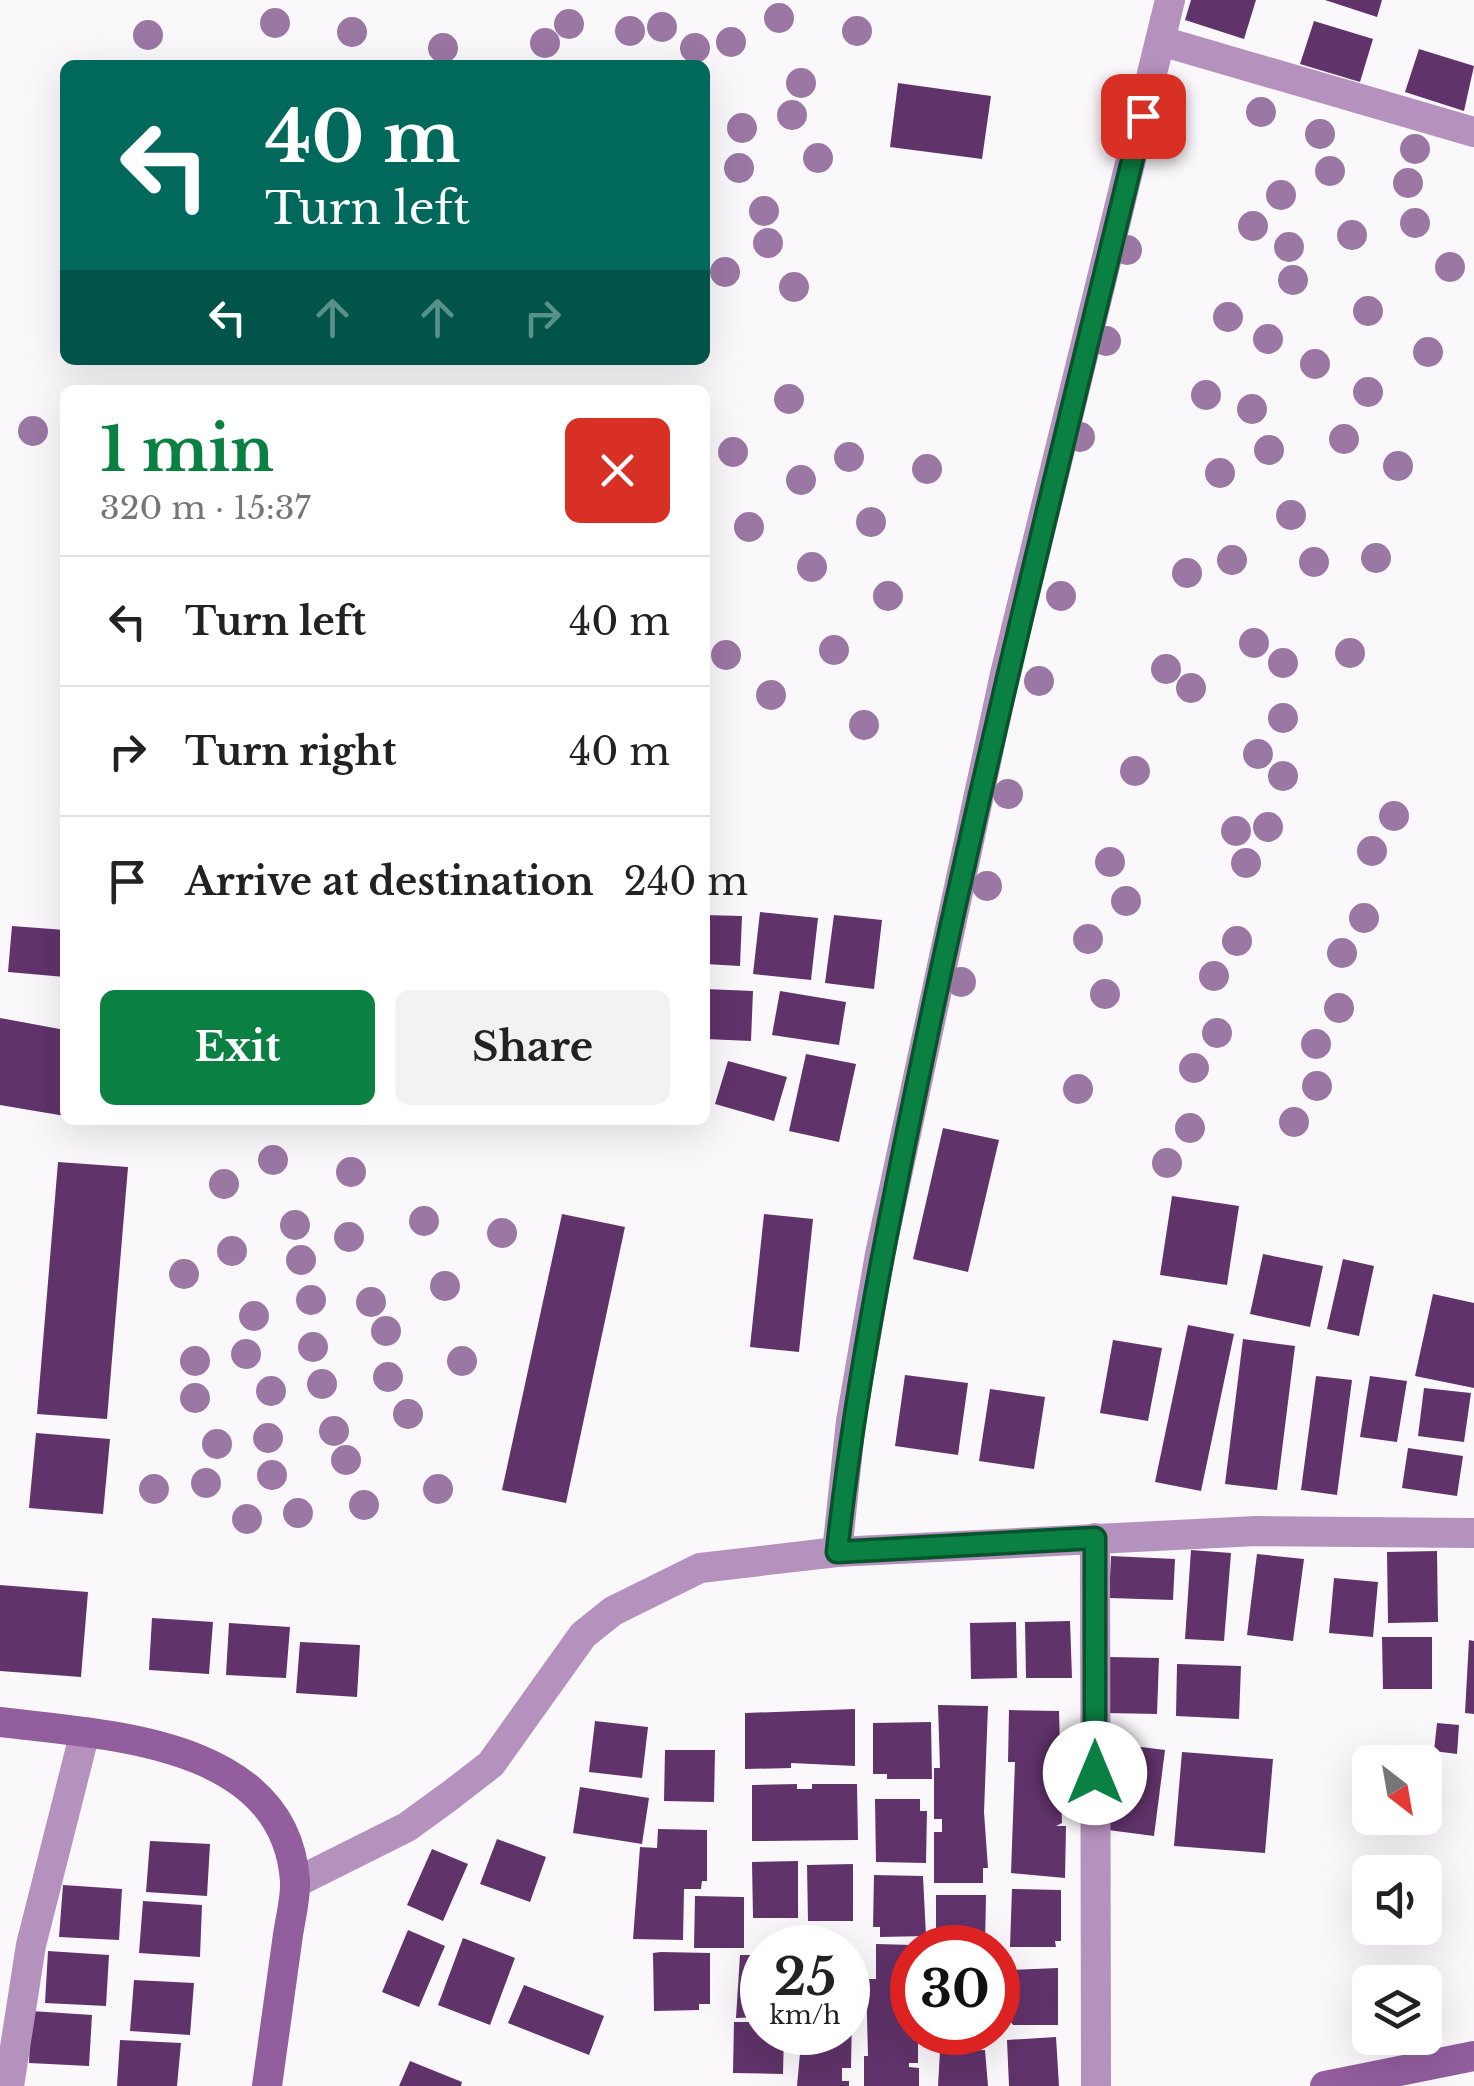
<!DOCTYPE html>
<html lang="en">
<head>
<meta charset="utf-8">
<style>
  :root { --surface:#fff; --page:#f2f2f2; --text:#222; --muted:#767676; --line:#e0e0e0; --accent:#0b8043 }
  body { margin:0; font-family:"Libre Baskerville",serif; background:var(--page); color:var(--text); height:100vh; display:flex; flex-direction:column; font-size:38px; white-space:nowrap }
  * { box-sizing:border-box; margin:0 }
  p { font-size:32px; color:var(--muted) }
  .icon { flex:none; width:55px; height:55px; fill:none; stroke:currentColor; stroke-width:2; stroke-linecap:round; stroke-linejoin:round }
  .map { position:relative; flex:1; overflow:hidden }
  .details { position:absolute; left:60px; top:385px; width:650px; height:740px; display:flex; flex-direction:column; background:var(--surface); border-radius:15px; box-shadow:0 10px 40px #0002 }
  .details>* { flex:none }
  .hud { position:absolute; left:60px; top:60px; width:650px; height:305px; border-radius:15px; box-shadow:0 10px 40px #0002; background:#00695c; color:#fff; overflow:hidden }
  .needle { width:65px; rotate:149deg }
  .tools { position:absolute; left:1352px; top:1745px; display:grid; gap:20px }
  .tools a { display:grid; place-items:center; width:90px; height:90px; border-radius:15px; background:var(--surface); box-shadow:0 10px 40px #0002; font-size:50px }
  .speed { position:absolute; left:740px; top:1925px; display:flex; gap:20px; font-size:50px; font-weight:700; text-align:center }
  .speed>* { display:grid; place-content:center; width:130px; height:130px; border-radius:50%; background:var(--surface); box-shadow:0 10px 40px #0002; line-height:1 }
  .speed small { font-size:25px; font-weight:400 }
  .speed .limit { border:15px solid #d22; background:#fff; color:#111 }
  .pin { position:absolute; display:grid; place-items:center; width:85px; height:85px; color:#fff; margin:-42px; border-radius:20px; box-shadow:0 5px 15px #0006 }
  .me { position:absolute; width:110px; margin:-55px; rotate:0deg; stroke-linejoin:round; filter:drop-shadow(0 0 8px #0008) }
  .turn { display:flex; align-items:center; gap:35px; height:210px; padding:0 40px; font-size:45px }
  .turn .icon { width:130px; height:130px; stroke-width:2.5 }
  .turn b { display:block; font-size:70px; line-height:85px }
  .lanes { display:flex; align-items:center; height:95px; padding:0 40px; background:#0003; justify-content:center; gap:50px; direction:ltr }
  .lanes .off { opacity:.35 }
  .round { display:grid; place-items:center; flex:none; width:105px; height:105px; border-radius:15px; background:var(--page) }
  .head { display:flex; align-items:center; justify-content:space-between; height:170px; padding:0 40px }
  h1 { font-size:60px; font-weight:700; line-height:75px; color:var(--accent) }
  .action { display:flex; gap:20px; margin-top:auto; padding:20px 40px }
  .action a { flex:1; height:115px; border-radius:15px; background:var(--accent); color:#fff; font-size:40px; font-weight:700; line-height:115px; text-align:center }
  .action a+a { background:var(--page); color:var(--text) }
  ul { padding:0; list-style:none }
  li { display:flex; align-items:center; gap:30px; height:130px; padding:0 40px; border-top:2px solid var(--line) }
  li div { flex:1 }
  li b { display:block; font-size:38px }
  li em { font-style:normal }
  .map>svg:first-child { display:block }
</style>
</head>
<body>
<div class="map">
<svg width="1474" height="2086" viewBox="0 0 1474 2086">
  <rect width="100%" height="100%" fill="#fbf8fc"/>
  <!-- building -->
  <g fill="#61336b">
    <path d="M1191 0H1256L1244 39 1185 20Z"/>
    <path d="M1325 0H1382L1377 17Z"/>
    <path d="M1314 21 1373 39 1360 82 1300 64Z"/>
    <path d="M1419 49 1474 66 1464 111 1405 92Z"/>
    <path d="M898 83 991 96 982 159 890 147Z"/>
    <path d="M760 912 818 918 811 980 753 974Z"/>
    <path d="M705 915 742 916 740 966 705 964Z"/>
    <path d="M834 915 882 920 874 989 825 983Z"/>
    <path d="M12 926 65 930V977L8 972Z"/>
    <path d="M705 989 753 991 751 1041 705 1039Z"/>
    <path d="M780 991 846 1002 839 1045 772 1035Z"/>
    <path d="M0 1018 65 1030V1116L0 1105Z"/>
    <path d="M806 1054 856 1064 839 1142 789 1131Z"/>
    <path d="M728 1061 787 1077 774 1121 715 1104Z"/>
    <path d="M943 1128 999 1140 968 1272 913 1259Z"/>
    <path d="M58 1162 128 1167 107 1419 37 1414Z"/>
    <path d="M1172 1196 1239 1206 1227 1285 1160 1275Z"/>
    <path d="M562 1214 625 1227 566 1503 502 1490Z"/>
    <path d="M764 1214 813 1219 799 1352 750 1347Z"/>
    <path d="M1263 1254 1323 1266 1310 1327 1250 1314Z"/>
    <path d="M1343 1259 1374 1266 1359 1336 1327 1329Z"/>
    <path d="M1433 1294 1474 1303V1388L1415 1376Z"/>
    <path d="M1188 1325 1234 1334 1201 1491 1155 1482Z"/>
    <path d="M1243 1339 1295 1346 1277 1490 1225 1484Z"/>
    <path d="M1113 1340 1162 1348 1148 1421 1100 1413Z"/>
    <path d="M905 1375 968 1383 958 1455 895 1446Z"/>
    <path d="M1316 1376 1352 1380 1337 1495 1301 1490Z"/>
    <path d="M1370 1376 1407 1381 1397 1442 1360 1437Z"/>
    <path d="M1424 1388 1471 1393 1464 1442 1418 1436Z"/>
    <path d="M990 1389 1045 1397 1034 1469 979 1461Z"/>
    <path d="M36 1433 110 1439 103 1514 29 1508Z"/>
    <path d="M1408 1448 1463 1456 1457 1496 1402 1488Z"/>
    <path d="M1191 1550 1231 1553 1224 1641 1185 1639Z"/>
    <path d="M1437 1551 1438 1622 1388 1623 1387 1552Z"/>
    <path d="M1257 1554 1304 1559 1293 1641 1247 1635Z"/>
    <path d="M1111 1556 1175 1559 1173 1600 1109 1598Z"/>
    <path d="M1334 1578 1378 1582 1373 1637 1329 1633Z"/>
    <path d="M0 1585 88 1592 81 1677 0 1671Z"/>
    <path d="M152 1618 213 1622 209 1674 149 1670Z"/>
    <path d="M1070 1621 1072 1678H1026L1025 1622Z"/>
    <path d="M1016 1622 1017 1678 971 1679 970 1623Z"/>
    <path d="M229 1623 290 1627 286 1678 226 1675Z"/>
    <path d="M1382 1637H1432V1689H1383Z"/>
    <path d="M1469 1640 1474 1641V1714L1465 1713Z"/>
    <path d="M300 1642 360 1645 357 1697 296 1693Z"/>
    <path d="M1109 1657 1159 1658 1157 1714 1107 1713Z"/>
    <path d="M1177 1664 1241 1666 1239 1719 1176 1716Z"/>
    <path d="M938 1705 988 1706 984 1812 988 1868H983V1883H934V1832H942V1819H934V1768H940Z"/>
    <path d="M855 1709V1766L791 1763V1768L745 1769V1713Z"/>
    <path d="M1009 1710 1059 1711 1062 1823 1056 1826H1066L1065 1878 1011 1873 1015 1762H1008Z"/>
    <path d="M595 1721 648 1727 642 1778 589 1772Z"/>
    <path d="M931 1722 932 1779H887V1774H873V1723Z"/>
    <path d="M1437 1723 1459 1725 1457 1754 1434 1751Z"/>
    <path d="M1118 1744 1165 1750 1154 1836 1108 1830Z"/>
    <path d="M665 1750H715L714 1802 664 1801Z"/>
    <path d="M1182 1752 1273 1759 1265 1853 1174 1846Z"/>
    <path d="M797 1784V1789H812V1784H857L858 1840 752 1841V1785Z"/>
    <path d="M580 1787 649 1798 642 1844 573 1833Z"/>
    <path d="M875 1799H920V1811H927L926 1863 876 1862Z"/>
    <path d="M658 1829 707 1830V1881H702L701 1889H684L683 1940 633 1939 640 1847 657 1848Z"/>
    <path d="M497 1839 546 1857 530 1902 480 1884Z"/>
    <path d="M150 1841 210 1844 207 1896 146 1892Z"/>
    <path d="M432 1849 468 1864 443 1921 407 1905Z"/>
    <path d="M798 1861V1918H753L752 1862Z"/>
    <path d="M853 1864V1921H808L807 1865Z"/>
    <path d="M874 1875 923 1876 926 1936 880 1937V1927H873Z"/>
    <path d="M63 1885 122 1889 119 1940 59 1937Z"/>
    <path d="M1012 1889 1061 1890V1941H1055L1056 1947H1010Z"/>
    <path d="M936 1895H986L985 1947 936 1948Z"/>
    <path d="M695 1896 744 1897V1948H694Z"/>
    <path d="M143 1901 202 1905 200 1957 139 1953Z"/>
    <path d="M408 1930 445 1946 419 2007 382 1992Z"/>
    <path d="M463 1938 515 1958 490 2025 438 2005Z"/>
    <path d="M876 1944 912 1945V2032H918V2063H909V2067L919 2068V2086H864V2056H868L866 1979H876Z"/>
    <path d="M48 1951 109 1955 106 2006 45 2003Z"/>
    <rect x="848" y="1951" width="6" height="51"/>
    <path d="M661 1952 710 1953V2004H699V2010L654 2011 653 1953Z"/>
    <path d="M740 1955H762V2017L736 2018Z"/>
    <path d="M1058 1968V2025H1013L1010 2021V1970Z"/>
    <path d="M134 1980 194 1983 190 2035 130 2031Z"/>
    <path d="M524 1985 604 2016 589 2055 508 2023Z"/>
    <path d="M31 2011 92 2015 89 2066 29 2063Z"/>
    <path d="M848 2016H852L851 2068H842V2081H849V2086H797L802 2032H848Z"/>
    <path d="M734 2022H762V2032H784L783 2074 733 2073Z"/>
    <path d="M1056 2037 1059 2086H1009L1007 2040Z"/>
    <path d="M120 2040 181 2043 177 2086H117Z"/>
    <path d="M985 2050 988 2086H938L940 2051Z"/>
    <path d="M410 2061 462 2082 461 2086H399Z"/>
  </g>
  <g fill="none" stroke-linecap="round" stroke-linejoin="round">
    <!-- street -->
    <g stroke="#b591bd" stroke-width="30">
      <path d="M1161 41 1474 132"/>
      <path d="M1095 1538 1096 2086"/>
      <path d="M837 1552 851 1421 880 1254 1005 674 1170 0"/>
      <path d="M295 1883 407 1827 451 1795 491 1764 583 1635 613 1611 700 1568 837 1552 1256 1531 1474 1533"/>
      <path d="M9 2086 31 1945 85 1732"/>
    </g>
    <!-- secondary -->
    <g stroke="#925e9e" stroke-width="30">
      <path d="M0 1722C105 1735 285 1740 295 1881 296 1900 289 1923 287 1942 280 1990 274 2038 267 2086"/>
      <path d="M1325 2086 1474 2056"/>
    </g>
  </g>
  <!-- trees -->
  <g fill="#9b77a3">
    <circle cx="779" cy="18" r="15"/>
    <circle cx="275" cy="23" r="15"/>
    <circle cx="569" cy="24" r="15"/>
    <circle cx="662" cy="27" r="15"/>
    <circle cx="630" cy="31" r="15"/>
    <circle cx="857" cy="31" r="15"/>
    <circle cx="352" cy="32" r="15"/>
    <circle cx="148" cy="35" r="15"/>
    <circle cx="731" cy="42" r="15"/>
    <circle cx="545" cy="43" r="15"/>
    <circle cx="443" cy="48" r="15"/>
    <circle cx="695" cy="48" r="15"/>
    <circle cx="801" cy="83" r="15"/>
    <circle cx="1261" cy="112" r="15"/>
    <circle cx="792" cy="115" r="15"/>
    <circle cx="742" cy="128" r="15"/>
    <circle cx="1320" cy="134" r="15"/>
    <circle cx="1158" cy="136" r="15"/>
    <circle cx="1415" cy="149" r="15"/>
    <circle cx="818" cy="158" r="15"/>
    <circle cx="739" cy="168" r="15"/>
    <circle cx="1330" cy="171" r="15"/>
    <circle cx="1408" cy="183" r="15"/>
    <circle cx="1281" cy="195" r="15"/>
    <circle cx="764" cy="211" r="15"/>
    <circle cx="1415" cy="223" r="15"/>
    <circle cx="1253" cy="226" r="15"/>
    <circle cx="1352" cy="235" r="15"/>
    <circle cx="768" cy="243" r="15"/>
    <circle cx="1289" cy="247" r="15"/>
    <circle cx="1127" cy="250" r="15"/>
    <circle cx="1450" cy="267" r="15"/>
    <circle cx="725" cy="272" r="15"/>
    <circle cx="1293" cy="280" r="15"/>
    <circle cx="794" cy="287" r="15"/>
    <circle cx="1368" cy="311" r="15"/>
    <circle cx="1228" cy="317" r="15"/>
    <circle cx="1268" cy="339" r="15"/>
    <circle cx="1106" cy="341" r="15"/>
    <circle cx="1428" cy="352" r="15"/>
    <circle cx="1315" cy="364" r="15"/>
    <circle cx="1368" cy="392" r="15"/>
    <circle cx="1206" cy="395" r="15"/>
    <circle cx="789" cy="399" r="15"/>
    <circle cx="1252" cy="409" r="15"/>
    <circle cx="33" cy="431" r="15"/>
    <circle cx="1080" cy="437" r="15"/>
    <circle cx="1344" cy="439" r="15"/>
    <circle cx="1269" cy="450" r="15"/>
    <circle cx="733" cy="452" r="15"/>
    <circle cx="849" cy="457" r="15"/>
    <circle cx="1398" cy="466" r="15"/>
    <circle cx="927" cy="469" r="15"/>
    <circle cx="1220" cy="473" r="15"/>
    <circle cx="801" cy="480" r="15"/>
    <circle cx="1291" cy="515" r="15"/>
    <circle cx="871" cy="522" r="15"/>
    <circle cx="749" cy="527" r="15"/>
    <circle cx="1376" cy="558" r="15"/>
    <circle cx="1232" cy="560" r="15"/>
    <circle cx="1314" cy="562" r="15"/>
    <circle cx="812" cy="567" r="15"/>
    <circle cx="1187" cy="573" r="15"/>
    <circle cx="888" cy="596" r="15"/>
    <circle cx="1061" cy="596" r="15"/>
    <circle cx="1254" cy="643" r="15"/>
    <circle cx="834" cy="650" r="15"/>
    <circle cx="1350" cy="653" r="15"/>
    <circle cx="726" cy="655" r="15"/>
    <circle cx="1283" cy="663" r="15"/>
    <circle cx="1166" cy="669" r="15"/>
    <circle cx="1039" cy="681" r="15"/>
    <circle cx="1191" cy="688" r="15"/>
    <circle cx="771" cy="695" r="15"/>
    <circle cx="1283" cy="718" r="15"/>
    <circle cx="864" cy="725" r="15"/>
    <circle cx="1258" cy="754" r="15"/>
    <circle cx="1135" cy="771" r="15"/>
    <circle cx="1283" cy="776" r="15"/>
    <circle cx="1008" cy="794" r="15"/>
    <circle cx="1394" cy="816" r="15"/>
    <circle cx="1268" cy="827" r="15"/>
    <circle cx="1236" cy="831" r="15"/>
    <circle cx="1372" cy="851" r="15"/>
    <circle cx="1110" cy="862" r="15"/>
    <circle cx="1246" cy="863" r="15"/>
    <circle cx="987" cy="886" r="15"/>
    <circle cx="1126" cy="901" r="15"/>
    <circle cx="1364" cy="918" r="15"/>
    <circle cx="1088" cy="939" r="15"/>
    <circle cx="1237" cy="941" r="15"/>
    <circle cx="1342" cy="953" r="15"/>
    <circle cx="1214" cy="976" r="15"/>
    <circle cx="961" cy="982" r="15"/>
    <circle cx="1105" cy="994" r="15"/>
    <circle cx="1339" cy="1008" r="15"/>
    <circle cx="1217" cy="1033" r="15"/>
    <circle cx="1316" cy="1044" r="15"/>
    <circle cx="1194" cy="1068" r="15"/>
    <circle cx="1317" cy="1086" r="15"/>
    <circle cx="1078" cy="1089" r="15"/>
    <circle cx="1294" cy="1122" r="15"/>
    <circle cx="1190" cy="1128" r="15"/>
    <circle cx="273" cy="1160" r="15"/>
    <circle cx="1167" cy="1163" r="15"/>
    <circle cx="351" cy="1172" r="15"/>
    <circle cx="224" cy="1184" r="15"/>
    <circle cx="424" cy="1221" r="15"/>
    <circle cx="295" cy="1225" r="15"/>
    <circle cx="502" cy="1233" r="15"/>
    <circle cx="349" cy="1237" r="15"/>
    <circle cx="232" cy="1251" r="15"/>
    <circle cx="301" cy="1260" r="15"/>
    <circle cx="184" cy="1274" r="15"/>
    <circle cx="445" cy="1286" r="15"/>
    <circle cx="311" cy="1300" r="15"/>
    <circle cx="371" cy="1302" r="15"/>
    <circle cx="254" cy="1316" r="15"/>
    <circle cx="386" cy="1331" r="15"/>
    <circle cx="313" cy="1347" r="15"/>
    <circle cx="246" cy="1354" r="15"/>
    <circle cx="195" cy="1361" r="15"/>
    <circle cx="462" cy="1361" r="15"/>
    <circle cx="388" cy="1377" r="15"/>
    <circle cx="322" cy="1384" r="15"/>
    <circle cx="271" cy="1391" r="15"/>
    <circle cx="195" cy="1398" r="15"/>
    <circle cx="408" cy="1414" r="15"/>
    <circle cx="334" cy="1431" r="15"/>
    <circle cx="268" cy="1438" r="15"/>
    <circle cx="217" cy="1444" r="15"/>
    <circle cx="346" cy="1460" r="15"/>
    <circle cx="272" cy="1475" r="15"/>
    <circle cx="206" cy="1483" r="15"/>
    <circle cx="154" cy="1489" r="15"/>
    <circle cx="438" cy="1489" r="15"/>
    <circle cx="364" cy="1505" r="15"/>
    <circle cx="298" cy="1513" r="15"/>
    <circle cx="247" cy="1519" r="15"/>
  </g>
  <g fill="none" stroke-linecap="round" stroke-linejoin="round">
    <defs>
      <path id="route" d="M1095 1773V1538L837 1552C857 1368 895 1189 933 1008 997 709 1071 413 1143 116"/>
    </defs>
    <!-- route casing -->
    <use href="#route" stroke="#07532c" stroke-width="25"/>
    <!-- route -->
    <use href="#route" stroke="#0b8043" stroke-width="18"/>
  </g>
</svg>
<div class="tools">
<a><svg class="needle" viewBox="-14 -14 28 28"><path d="M0-13l5 13h-10z" fill="#e53935"/><path d="M0 13l5-13h-10z" fill="#767676"/></svg></a>
<a><svg class="icon" aria-label="sound" viewBox="0 0 24 24"><path d="M4 9h4l5-4v14l-5-4H4zM17 9q2 3 0 6"/></svg></a>
<a><svg class="icon" aria-label="layers" viewBox="0 0 24 24"><path d="M12 4l9 5-9 5-9-5zM3 14l9 5 9-5"/></svg></a>
</div>
<div class="speed"><div>25<small>km/h</small></div><div class="limit">30</div></div>
<div class="pin" style="left:1143px;top:116px;background:#d93025"><svg class="icon" aria-label="arrive" viewBox="0 0 24 24"><path d="M6 21V4h12l-3 4 3 4H6"/></svg></div>
<svg class="me" style="left:1095px;top:1773px" viewBox="-20 -20 40 40"><circle r="19" fill="#fff"/><path d="M0-13L10 11 0 6-10 11z" fill="#0b8043"/></svg>
<div class="hud">
<div class="turn"><svg class="icon" aria-label="left" viewBox="0 0 24 24"><path d="M17 20v-9H6M10 6l-5 5 5 5"/></svg><div><b>40 m</b>Turn left</div></div>
<div class="lanes"><svg class="icon" aria-label="left" viewBox="0 0 24 24"><path d="M17 20v-9H6M10 6l-5 5 5 5"/></svg><svg class="icon off" aria-label="ahead" viewBox="0 0 24 24"><path d="M12 20V5M6 11l6-6 6 6"/></svg><svg class="icon off" aria-label="ahead" viewBox="0 0 24 24"><path d="M12 20V5M6 11l6-6 6 6"/></svg><svg class="icon off" aria-label="right" viewBox="0 0 24 24"><path d="M7 20v-9h11M14 6l5 5-5 5"/></svg></div>
</div>
<section class="details">
<div class="head"><div><h1>1 min</h1><p>320 m · 15:37</p></div><a class="round" style="background:#d93025;color:#fff"><svg class="icon" aria-label="close" viewBox="0 0 24 24"><path d="M6 6l12 12M18 6L6 18"/></svg></a></div>
<ul>
<li><svg class="icon" aria-label="left" viewBox="0 0 24 24"><path d="M17 20v-9H6M10 6l-5 5 5 5"/></svg><div><b>Turn left</b></div><em>40 m</em></li>
<li><svg class="icon" aria-label="right" viewBox="0 0 24 24"><path d="M7 20v-9h11M14 6l5 5-5 5"/></svg><div><b>Turn right</b></div><em>40 m</em></li>
<li><svg class="icon" aria-label="arrive" viewBox="0 0 24 24"><path d="M6 21V4h12l-3 4 3 4H6"/></svg><div><b>Arrive at destination</b></div><em>240 m</em></li>
</ul>
<div class="action"><a>Exit</a><a>Share</a></div>
</section>
</div>
</body>
</html>
